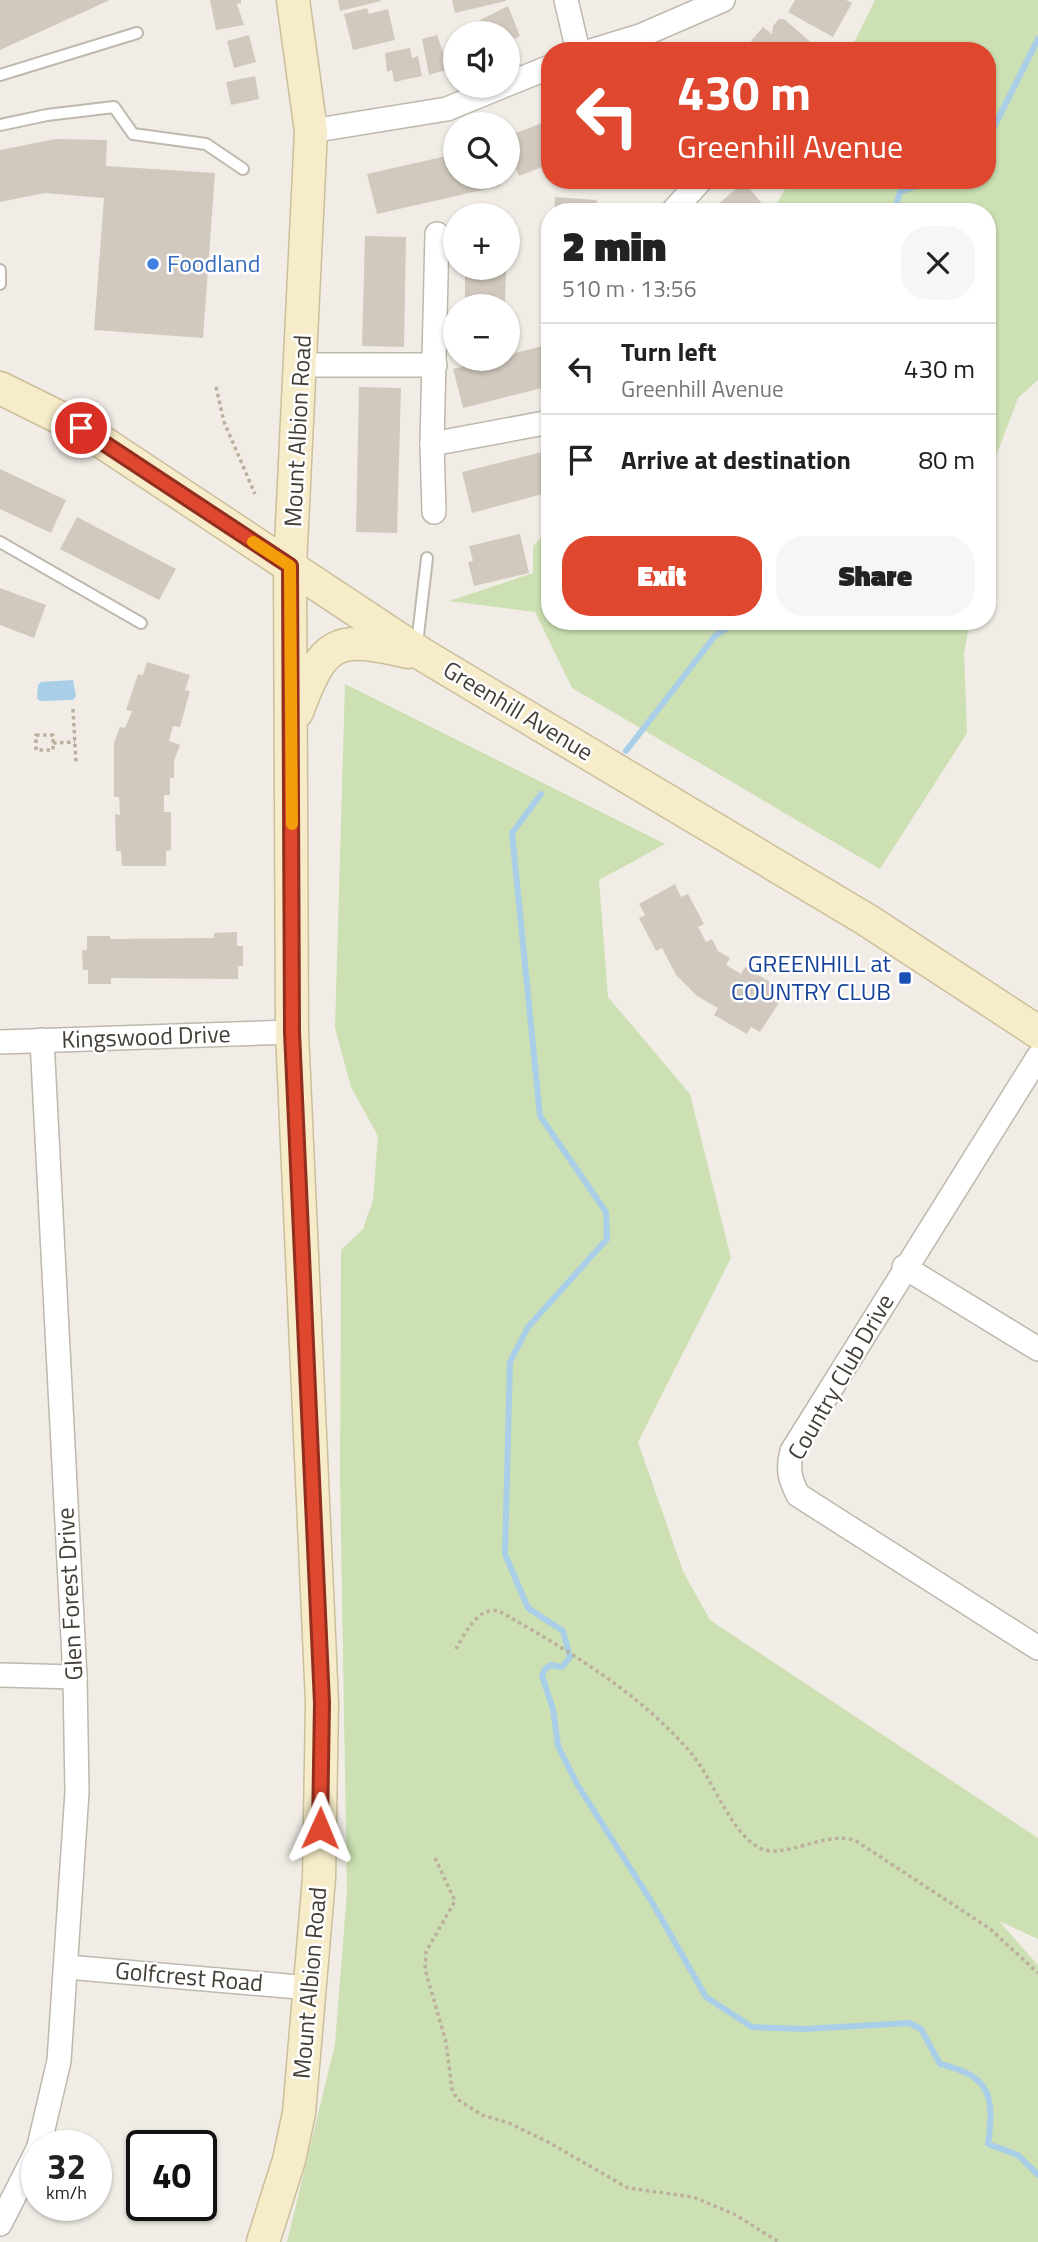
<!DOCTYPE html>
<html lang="en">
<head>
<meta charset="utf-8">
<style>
  :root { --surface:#fff; --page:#f6f6f6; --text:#222; --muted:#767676; --line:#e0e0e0; --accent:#df472e }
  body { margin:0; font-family:"Titillium Web",sans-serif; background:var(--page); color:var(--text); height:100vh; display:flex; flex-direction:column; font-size:26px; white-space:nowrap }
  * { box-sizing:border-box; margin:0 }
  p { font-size:23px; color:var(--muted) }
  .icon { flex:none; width:38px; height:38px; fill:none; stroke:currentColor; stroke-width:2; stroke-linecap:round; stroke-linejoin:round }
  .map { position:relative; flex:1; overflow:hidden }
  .panel { position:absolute; left:541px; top:203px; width:455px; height:427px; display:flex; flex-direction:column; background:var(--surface); border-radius:28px; box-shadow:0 2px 5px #0004 }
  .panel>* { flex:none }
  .hud { position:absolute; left:541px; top:42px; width:455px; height:147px; border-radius:28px; box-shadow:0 2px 5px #0004; background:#df472e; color:#fff; overflow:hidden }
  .controls { position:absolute; left:443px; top:21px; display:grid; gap:14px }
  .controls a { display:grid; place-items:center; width:77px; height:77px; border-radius:50%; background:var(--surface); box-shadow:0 2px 5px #0004; font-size:35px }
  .speed { position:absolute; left:21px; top:2130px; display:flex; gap:14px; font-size:35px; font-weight:700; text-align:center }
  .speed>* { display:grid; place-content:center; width:91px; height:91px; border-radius:50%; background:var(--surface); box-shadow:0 2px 5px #0004; line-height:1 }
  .speed small { font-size:18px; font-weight:400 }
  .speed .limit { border:4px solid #111; border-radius:10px; background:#fff; color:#111 }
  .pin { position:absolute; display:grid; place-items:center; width:60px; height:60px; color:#fff; margin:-30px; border:4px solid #fff; border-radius:50%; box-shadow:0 2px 7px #0007 }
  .me { position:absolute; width:77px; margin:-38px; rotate:1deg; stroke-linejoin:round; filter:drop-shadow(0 0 5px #0008) }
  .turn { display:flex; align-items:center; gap:24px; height:147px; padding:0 21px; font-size:32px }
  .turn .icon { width:91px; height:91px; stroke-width:2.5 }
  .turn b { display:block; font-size:49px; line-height:60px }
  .round { display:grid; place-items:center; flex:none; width:74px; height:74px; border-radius:28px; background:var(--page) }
  .headline { display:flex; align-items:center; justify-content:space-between; height:119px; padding:0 21px }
  h1 { font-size:42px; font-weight:800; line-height:52px }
  .cta { display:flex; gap:14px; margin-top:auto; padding:14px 21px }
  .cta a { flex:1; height:80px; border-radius:28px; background:var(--accent); color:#fff; font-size:28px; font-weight:800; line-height:80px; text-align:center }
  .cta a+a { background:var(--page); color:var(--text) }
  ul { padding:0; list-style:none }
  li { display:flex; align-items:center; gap:21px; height:91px; padding:0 21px; border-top:2px solid var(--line) }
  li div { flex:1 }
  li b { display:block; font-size:26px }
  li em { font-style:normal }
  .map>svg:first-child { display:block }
</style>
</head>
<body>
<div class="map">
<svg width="1038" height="2242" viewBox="0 0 1038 2242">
  <rect width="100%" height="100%" fill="#f1ede6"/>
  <!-- green -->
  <g fill="#cce0b3">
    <path d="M875 0H1038V380L1018 398 987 480V212H772L790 180H987V51H850Z"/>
    <path d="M549 530 550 621H970L964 653 967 733 880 869 572 688 535 612 449 601 533 573V546Z"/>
    <path d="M345 684 665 844 599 880 608 997 690 1094 731 1258 638 1442 683 1571 710 1620 1038 1838V1939L999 1921 1038 1965V2242H287L335 2044 347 1892 340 1476 341 1250 363 1229 373 1200 378 1136 351 1087 335 1028Z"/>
  </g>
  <!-- water -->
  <path fill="#a9cee7" d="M73 680 76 696 73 700 40 701 37 698 38 685 41 682Z"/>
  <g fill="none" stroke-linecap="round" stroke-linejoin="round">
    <!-- stream -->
    <g stroke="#a9cee7" stroke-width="6">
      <path d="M987 141 1038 39"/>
      <path d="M894 212 900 192 933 180"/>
      <path d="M626 751 715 636 737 621"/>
      <path d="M541 794 512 833 540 1116 606 1212 607 1239 528 1327 510 1362 505 1554 528 1608 563 1631 570 1657 562 1667 551 1665 545 1669 542 1676 553 1709 558 1746 577 1784 653 1904 706 1997 752 2027 804 2029 909 2023 921 2029 940 2064C990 2076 995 2095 988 2144L1018 2155 1038 2175"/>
    </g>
  </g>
  <!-- building -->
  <g fill="#d1c9bd">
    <path d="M0 0H110L0 50Z"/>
    <path d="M210 0H241V3L237 4 244 25 216 30Z"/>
    <path d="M338 0H381V1L340 11Z"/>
    <path d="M452 0H506V1L455 13Z"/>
    <path d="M795 0H846L852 3 833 37 788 12Z"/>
    <path d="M508 6 520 36 508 42V33H462L461 30Z"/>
    <path d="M367 8 369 14 388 9 395 40 353 50 344 14Z"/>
    <path d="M779 19H784L814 45 809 51H763L751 41 763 27 772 34 773 26Z"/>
    <path d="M249 35 256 62 234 68 227 41Z"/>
    <path d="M437 35 449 69 429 75 422 39Z"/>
    <path d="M410 48 412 58 418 56 422 76 394 82 392 70 387 72 385 53Z"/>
    <path d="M255 76 259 99 231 105 226 82Z"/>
    <path d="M550 120V164L519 176 508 148V136Z"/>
    <path d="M56 139 107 140 106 166 215 173 203 338 94 330 104 198 45 193 0 202V150Z"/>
    <path d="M455 154V177H498L500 186 377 214 367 174Z"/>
    <path d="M744 182 769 212H709Z"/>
    <path d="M555 197 597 200 596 212H554Z"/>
    <path d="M365 236 406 237 404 347 362 346Z"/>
    <path d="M465 268H506L505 306H465Z"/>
    <path d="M550 344V386L463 408 453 369 493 359H508V355Z"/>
    <path d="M359 387 401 388 397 533 356 532Z"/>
    <path d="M550 450V492L472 513 462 472Z"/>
    <path d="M0 469 66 500 51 533 0 509Z"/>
    <path d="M77 517 176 569 159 600 60 549Z"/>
    <path d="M520 534 529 573 474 586 468 562 473 561 469 546Z"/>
    <path d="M0 588 46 605 34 638 0 625Z"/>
    <path d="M147 662 190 675 185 690 190 691 180 727 173 726 169 741 180 745 174 761V778H170V795H164V812H171V850L166 851V866H122L121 851H116L115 814 120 815 119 797H114V743L120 727 125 728 132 711 126 710 138 674 143 675Z"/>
    <path d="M675 884 681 897 688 894 704 924 698 927 706 942 712 939 718 951 730 958 726 965 741 974 745 967 775 985 771 991 782 998 760 1032 751 1027 747 1034 714 1015 718 1008 697 996 676 975 662 948 656 951 639 918 645 915 639 904Z"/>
    <path d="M237 932V946H243V966H238V979L111 978V984H88V970H83L82 950H87V936H110V939L214 938V933Z"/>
  </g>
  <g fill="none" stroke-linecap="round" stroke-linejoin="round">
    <defs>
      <g id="lane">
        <path d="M0 75 137 33"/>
        <path d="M0 125 47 115 114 107 133 134 206 144 243 169"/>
        <path d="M0 270V284"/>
        <path d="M0 542 141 623"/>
        <path d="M417 644 427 558"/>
      </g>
      <g id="street">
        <path d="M566 0 578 51"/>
        <path d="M591 51 640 36 723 0"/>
        <path d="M508 84 550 67"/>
        <path d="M311 131 447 109 503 86"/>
        <path d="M672 212 701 180"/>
        <path d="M302 365H435"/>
        <path d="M432 444 550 422"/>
        <path d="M434 512 432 444 437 234"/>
        <path d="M0 1042 292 1032"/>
        <path d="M1038 1057 792 1451C787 1470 790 1479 798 1495L1038 1648"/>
        <path d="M904 1267 1038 1349"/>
        <path d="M0 1675 75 1677"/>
        <path d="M67 1967 310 1988"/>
        <path d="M39 2146 59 2061 77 1792 75 1677 42 1040"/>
        <path d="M0 2224 37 2151"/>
      </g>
      <g id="secondary">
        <path d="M0 388 81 428 425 656 867 920 1038 1032"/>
        <path d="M297 712C323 642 334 634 408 652"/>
        <path d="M263 2242 289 2160 299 2113 319 1878 322 1703 292 1032 290 566 311 131 293 0"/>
      </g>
    </defs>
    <!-- lane casing -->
    <use href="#lane" stroke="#beb8ad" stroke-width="14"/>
    <!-- street casing -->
    <use href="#street" stroke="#beb8ad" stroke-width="26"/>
    <!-- secondary casing -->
    <use href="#secondary" stroke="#cbbe9b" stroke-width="35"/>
    <!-- path -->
    <g stroke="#bbb09d" stroke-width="3.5" stroke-dasharray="3.5 3.5" stroke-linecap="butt">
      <path d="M216 387 224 422 255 494"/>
      <path d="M73 709 76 764"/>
      <rect x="36" y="735" width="17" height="15"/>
      <path d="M53 743 75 742"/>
      <path d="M456 1649C465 1633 478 1606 499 1611 566 1649 640 1693 691 1753 713 1779 729 1830 758 1847 782 1862 826 1829 856 1841L989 1928 1038 1973"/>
      <path d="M435 1858 455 1901 426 1952 425 1969 446 2042 452 2089 457 2099 482 2115 509 2123 548 2142 628 2188 693 2197 734 2214 779 2242"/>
    </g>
    <!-- lane -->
    <use href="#lane" stroke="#fff" stroke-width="10"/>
    <!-- street -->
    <use href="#street" stroke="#fff" stroke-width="23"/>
    <!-- secondary -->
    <use href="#secondary" stroke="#f7ecc9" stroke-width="32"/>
  </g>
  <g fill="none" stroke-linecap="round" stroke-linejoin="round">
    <defs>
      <path id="route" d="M81 428 290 566 292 1032 322 1703 320 1828"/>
    </defs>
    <!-- route casing -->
    <use href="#route" stroke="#912e1e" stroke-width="18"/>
    <!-- route -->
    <use href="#route" stroke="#df472e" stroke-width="12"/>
    <!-- slow -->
    <path stroke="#f59e0b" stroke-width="12" d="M253 542 290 566 292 824"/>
  </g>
  <!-- markers -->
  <circle fill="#3f7fe0" stroke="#fff" stroke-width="2.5" cx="153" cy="264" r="7"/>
  <rect fill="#1a4fb4" stroke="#fff" stroke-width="2.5" x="898" y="971" width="14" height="14" rx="3.5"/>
  <g text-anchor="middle" stroke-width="5" stroke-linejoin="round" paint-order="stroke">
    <!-- shop labels -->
    <g font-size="24" fill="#366cbe" stroke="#fff" text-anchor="start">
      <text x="167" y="272">Foodland</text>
    </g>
    <!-- street labels -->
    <g font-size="24" fill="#433e36" stroke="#fff">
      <text transform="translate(298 431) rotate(-87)" y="8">Mount Albion Road</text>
      <text transform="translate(518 711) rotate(31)" y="8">Greenhill Avenue</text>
      <text transform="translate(146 1037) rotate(-2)" y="8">Kingswood Drive</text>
      <text transform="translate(841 1377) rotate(-60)" y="8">Country Club Drive</text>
      <text transform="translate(70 1594) rotate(-93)" y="8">Glen Forest Drive</text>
      <text transform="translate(189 1977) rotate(5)" y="8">Golfcrest Road</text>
      <text transform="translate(310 1983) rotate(-85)" y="8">Mount Albion Road</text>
    </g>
    <!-- transit labels -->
    <g font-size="24" fill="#164399" stroke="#fff" text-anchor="end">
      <text x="891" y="972">GREENHILL at<tspan x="891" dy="28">COUNTRY CLUB</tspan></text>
    </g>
  </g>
</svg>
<div class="controls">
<a><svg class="icon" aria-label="sound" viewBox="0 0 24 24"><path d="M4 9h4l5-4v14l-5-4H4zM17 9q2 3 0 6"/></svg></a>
<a><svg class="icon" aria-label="search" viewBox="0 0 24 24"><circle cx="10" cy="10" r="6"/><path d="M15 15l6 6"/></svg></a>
<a>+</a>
<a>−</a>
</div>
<div class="speed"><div>32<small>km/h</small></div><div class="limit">40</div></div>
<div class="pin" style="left:81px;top:428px;background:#d93025"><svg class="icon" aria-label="arrive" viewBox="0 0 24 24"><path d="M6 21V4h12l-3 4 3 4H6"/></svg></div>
<svg class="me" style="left:320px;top:1828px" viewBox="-20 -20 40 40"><path d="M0-17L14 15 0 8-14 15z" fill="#df472e" stroke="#fff" stroke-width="4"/></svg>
<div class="hud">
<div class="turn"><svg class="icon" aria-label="left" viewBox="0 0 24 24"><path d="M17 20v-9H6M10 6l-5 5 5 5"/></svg><div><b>430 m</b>Greenhill Avenue</div></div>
</div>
<section class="panel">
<div class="headline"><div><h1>2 min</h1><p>510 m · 13:56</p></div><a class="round"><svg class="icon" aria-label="close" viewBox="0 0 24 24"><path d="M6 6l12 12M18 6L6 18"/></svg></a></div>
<ul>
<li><svg class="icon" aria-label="left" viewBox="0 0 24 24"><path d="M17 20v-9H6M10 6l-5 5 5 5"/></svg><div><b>Turn left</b><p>Greenhill Avenue</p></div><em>430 m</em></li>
<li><svg class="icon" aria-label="arrive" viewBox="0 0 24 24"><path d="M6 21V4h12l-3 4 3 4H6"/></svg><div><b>Arrive at destination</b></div><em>80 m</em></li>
</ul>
<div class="cta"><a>Exit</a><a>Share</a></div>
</section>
</div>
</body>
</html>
